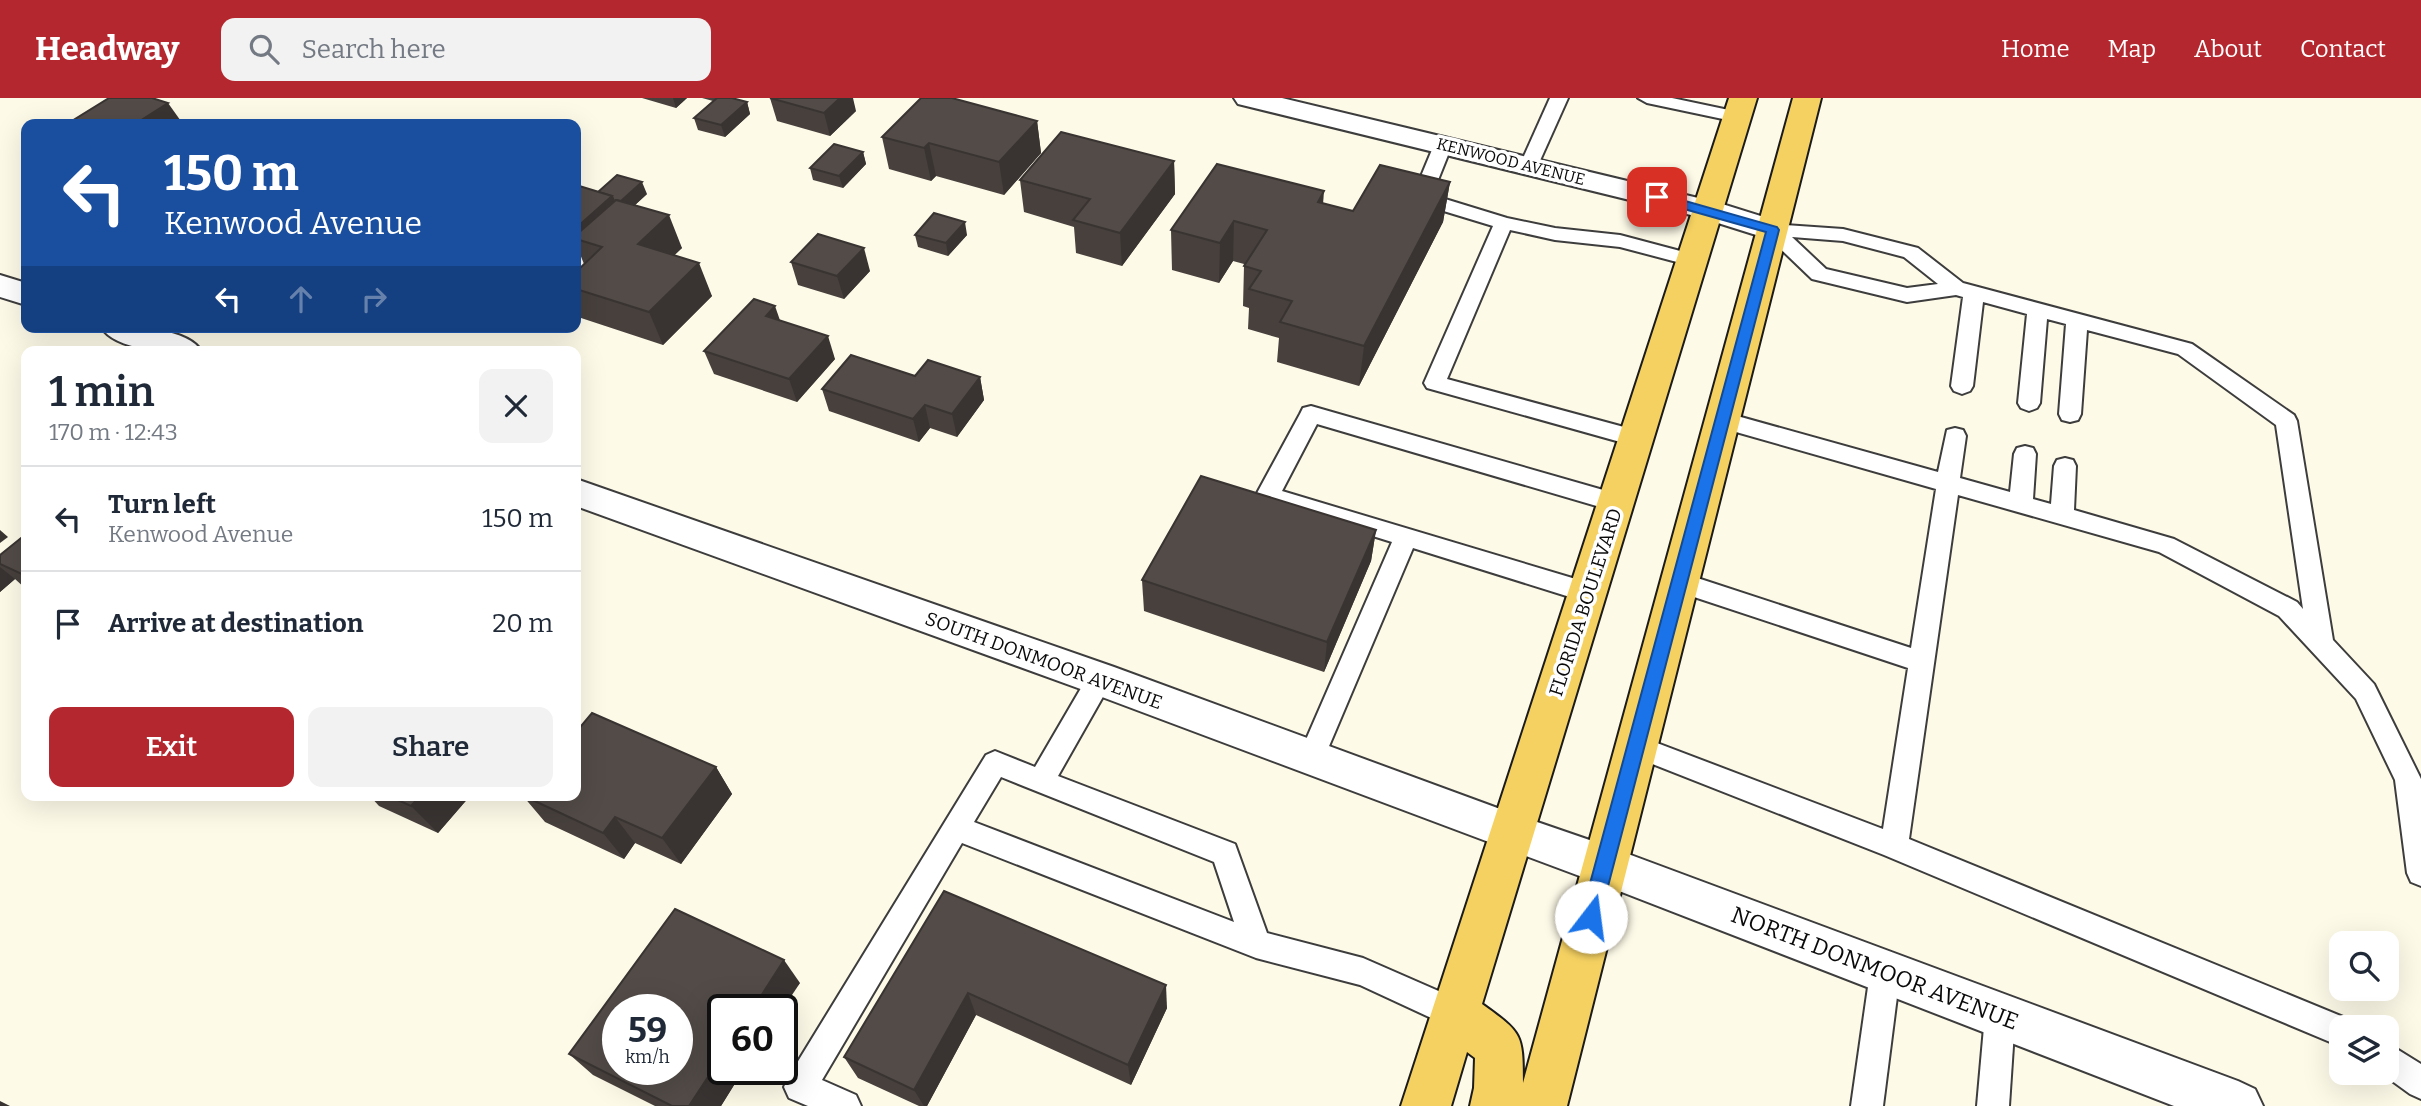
<!DOCTYPE html>
<html lang="en">
<head>
<meta charset="utf-8">
<style>
  :root { --surface:#fff; --page:#f2f2f3; --text:#1f2937; --muted:#747a83; --line:#e0e1e3; --accent:#b5272e }
  body { margin:0; font-family:Bitter,serif; background:var(--page); color:var(--text); height:100vh; display:flex; flex-direction:column; font-size:26px; white-space:nowrap }
  * { box-sizing:border-box; margin:0 }
  p { font-size:23px; color:var(--muted) }
  .icon { flex:none; width:38px; height:38px; fill:none; stroke:currentColor; stroke-width:2; stroke-linecap:round; stroke-linejoin:round }
  .map { position:relative; flex:1; overflow:hidden }
  .details { position:absolute; left:21px; top:248px; width:560px; height:455px; display:flex; flex-direction:column; background:var(--surface); border-radius:14px; box-shadow:0 7px 28px #0002 }
  .details>* { flex:none }
  .guide { position:absolute; left:21px; top:21px; width:560px; height:214px; border-radius:14px; box-shadow:0 7px 28px #0002; background:#1a4fa0; color:#fff; overflow:hidden }
  .tools { position:absolute; left:2329px; top:833px; display:grid; gap:14px }
  .tools a { display:grid; place-items:center; width:70px; height:70px; border-radius:14px; background:var(--surface); box-shadow:0 7px 28px #0002; font-size:35px }
  .speed { position:absolute; left:602px; top:896px; display:flex; gap:14px; font-size:35px; font-weight:700; text-align:center }
  .speed>* { display:grid; place-content:center; width:91px; height:91px; border-radius:50%; background:var(--surface); box-shadow:0 7px 28px #0002; line-height:1 }
  .speed small { font-size:18px; font-weight:400 }
  .speed .limit { border:4px solid #111; border-radius:10px; background:#fff; color:#111 }
  .pin { position:absolute; display:grid; place-items:center; width:60px; height:60px; color:#fff; margin:-30px; border-radius:14px; box-shadow:0 4px 10px #0006 }
  .me { position:absolute; width:77px; margin:-38px; rotate:15deg; stroke-linejoin:round; filter:drop-shadow(0 0 5px #0008) }
  .turn { display:flex; align-items:center; gap:24px; height:147px; padding:0 28px; font-size:32px }
  .turn .icon { width:91px; height:91px; stroke-width:2.5 }
  .turn b { display:block; font-size:49px; line-height:60px }
  .lanes { display:flex; align-items:center; height:66px; padding:0 28px; background:#0003; justify-content:center; gap:35px; direction:ltr }
  .lanes .off { opacity:.35 }
  .round { display:grid; place-items:center; flex:none; width:74px; height:74px; border-radius:14px; background:var(--page) }
  .headline { display:flex; align-items:center; justify-content:space-between; height:119px; padding:0 28px }
  h1 { font-size:42px; font-weight:600; line-height:52px }
  .button { display:flex; gap:14px; margin-top:auto; padding:14px 28px }
  .button a { flex:1; height:80px; border-radius:14px; background:var(--accent); color:#fff; font-size:28px; font-weight:600; line-height:80px; text-align:center }
  .button a+a { background:var(--page); color:var(--text) }
  ul { padding:0; list-style:none }
  li { display:flex; align-items:center; gap:21px; height:105px; padding:0 28px; border-top:2px solid var(--line) }
  li div { flex:1 }
  li b { display:block; font-size:26px }
  li em { font-style:normal }
  header { display:flex; align-items:center; gap:42px; box-sizing:border-box; height:98px; padding:0 35px; background:var(--accent); color:#fff }
  header strong { font-size:33px }
  nav { display:flex; gap:38px; margin-inline-start:auto; font-size:24px }
  .search { width:490px; height:63px; background:var(--page); display:flex; align-items:center; gap:18px; box-sizing:border-box; padding:0 24px; border-radius:14px; color:var(--muted); font-size:26px }
  .map>svg:first-child { display:block }
</style>
</head>
<body>
<header>
<strong>Headway</strong>
<div class="search"><svg class="icon" aria-label="search" viewBox="0 0 24 24"><circle cx="10" cy="10" r="6"/><path d="M15 15l6 6"/></svg>Search here</div>
<nav><a>Home</a><a>Map</a><a>About</a><a>Contact</a></nav>
</header>
<div class="map">
<svg width="2421" height="1008" viewBox="0 0 2421 1008">
  <rect width="100%" height="100%" fill="#fefae8"/>
  <g fill="none" stroke-linecap="round" stroke-linejoin="round">
    <defs>
      <g id="lane">
        <path d="M1550 0H1568L1538 67 1529 73 1522 71 1520 67Z"/>
        <path d="M1638 0H1672L1743 15 1746 19 1737 24 1647 5Z"/>
        <path d="M1443 42 1452 47 1432 97 1507 120 1555 130 1620 137 1699 158 1702 162 1699 166 1692 168 1620 149 1555 142 1510 132 1447 281 1646 335 1649 341 1646 347 1638 349 1427 290 1424 285 1493 128 1414 104 1412 100 1434 47Z"/>
        <path d="M1772 126 1843 131 1918 150 1963 185 2192 246 2294 317 2297 323 2333 542 2374 586 2421 681V788L2411 784 2407 775 2395 682 2356 601 2279 518 2159 454 1958 397 1909 741 2353 923 2355 929H2342V949L1884 757 1627 656 1623 648 1627 640 1636 637 1883 731 1908 570 1670 491 1667 484 1670 477 1679 474 1911 550 1936 391 1715 328 1712 322 1715 316 1723 314 1938 374 1947 332 1955 330 1963 332 1966 338 1960 380 2010 394 2014 356 2017 350 2025 348 2033 350 2036 356 2033 401 2051 406 2054 368 2057 362 2065 360 2073 362 2076 368 2074 412 2174 441 2297 504 2303 511 2276 327 2178 256 2087 232 2081 316 2078 322 2070 324 2062 322 2059 316 2066 226 2047 221 2040 305 2037 310 2029 313 2021 310 2018 305 2027 216 1983 204 1973 288 1970 293 1962 296 1954 293 1951 288 1963 199 1956 197 1907 204 1812 181 1765 136 1762 132 1765 128ZM1792 139 1843 143 1904 159 1938 186 1907 190 1826 171Z"/>
        <path d="M1311 308 1617 396 1625 399 1629 405 1625 411 1617 414 1317 326 1282 393 1589 485 1598 488 1601 495 1598 502 1589 505 1413 450 1324 660 1320 668 1311 672 1302 668 1298 660 1392 444 1260 403 1256 397 1300 316 1303 310Z"/>
        <path d="M1100 570 1109 573 1113 581 1058 678 1235 746 1267 835 1363 860 1466 905 1470 916 1466 927 1455 931 1360 887 1256 860 962 745 822 982 856 997 861 1008H808L789 1000 784 989 789 978 986 657 995 653 1035 669 1091 573ZM1001 679 1214 764 1234 824 974 724Z"/>
        <path d="M1885 861 1895 865 1900 875 1883 1008H1851L1870 875 1875 865Z"/>
        <path d="M2000 903 2011 907 2015 918 2009 1008H1977L1985 918 1989 907Z"/>
        <path d="M2387 945 2421 966V1001L2410 996 2381 975H2387Z"/>
      </g>
      <g id="street">
        <path d="M1234 0H1282L1719 105 1783 125 1787 132 1783 139 1772 142 1699 119 1238 6Z"/>
        <path d="M0 177 26 185V207L0 199Z"/>
        <path d="M101 229C128 229 187 228 202 254 176 254 117 255 101 229Z"/>
        <path d="M576 381 1114 569 1511 715 1604 747 2238 983 2255 991 2263 1008H2174L1601 786 1086 593 576 408Z"/>
      </g>
      <path id="primary" d="M1729 0H1757L1482 906C1522 935 1523 935 1523 985L1793 0H1821L1567 1008H1470L1474 990 1475 960 1467 954 1451 1008H1401Z"/>
    </defs>
    <!-- lane casing -->
    <use href="#lane" stroke="#3d3d3d" stroke-width="4"/>
    <!-- street casing -->
    <use href="#street" stroke="#3d3d3d" stroke-width="4"/>
    <!-- primary casing -->
    <use href="#primary" stroke="#1b1b1b" stroke-width="4"/>
    <!-- lane -->
    <use href="#lane" fill="#fff" fill-rule="evenodd"/>
    <!-- street -->
    <use href="#street" fill="#fff" fill-rule="evenodd"/>
    <!-- primary -->
    <use href="#primary" fill="#f5d161" fill-rule="evenodd"/>
  </g>
  <!-- wall -->
  <g fill="#47403d">
    <path d="M642 0H687L676 10Z"/>
    <path d="M702 0H733L747 4 750 16 725 39 698 32 694 20 713 3Z"/>
    <path d="M770 0 856 13 830 38 777 23Z"/>
    <path d="M1037 23 1041 55 1004 97 936 78 931 83 889 71 882 39Z"/>
    <path d="M863 54 866 66 843 90 813 82 810 70Z"/>
    <path d="M1174 63 1175 96 1122 168 1076 155 1074 129 1024 114 1020 82Z"/>
    <path d="M1450 84 1443 124 1359 288 1277 264 1279 240 1248 231 1249 210 1243 208 1244 168V166L1233 163 1219 185 1172 172 1171 132 1323 105 1353 113Z"/>
    <path d="M576 87 598 94 647 96 635 107 682 150 674 157 712 198 663 247 578 219 576 214V174L584 166 578 151 576 150Z"/>
    <path d="M915 137H967L948 158 918 149Z"/>
    <path d="M791 164 870 173 844 201 798 187Z"/>
    <path d="M780 223 835 261 797 304 714 276 704 253Z"/>
    <path d="M915 278 980 279 984 302 957 339 930 330 919 344 829 313 822 291Z"/>
    <path d="M1376 432 1371 463 1324 574 1144 513 1142 482Z"/>
    <path d="M26 436V491L15 481 0 494V457Z"/>
    <path d="M716 669 732 696 681 766 635 745 624 761 545 724 523 698Z"/>
    <path d="M370 698H470L438 735 379 708Z"/>
    <path d="M944 793 1167 910 1131 987 976 917 927 1008H919L858 980 844 959Z"/>
    <path d="M800 885 723 971H744L721 1008H655L593 977 569 956Z"/>
  </g>
  <!-- shaded-wall -->
  <g fill="#393432">
    <path d="M673 0H687L676 10Z"/>
    <path d="M840 0H853L856 13 830 38 824 15Z"/>
    <path d="M747 4 750 16 725 39 721 27Z"/>
    <path d="M168 5 183 26H135Z"/>
    <path d="M1037 23 1041 55 1004 97 999 64Z"/>
    <path d="M929 45 936 78 931 83 924 50Z"/>
    <path d="M863 54 866 66 843 90 839 78Z"/>
    <path d="M1174 63 1175 96 1122 168 1120 135Z"/>
    <path d="M642 84 647 96 622 119 617 107Z"/>
    <path d="M1450 84 1443 124 1359 288 1364 248Z"/>
    <path d="M1324 93 1321 134 1318 104Z"/>
    <path d="M612 98 622 121 581 143 576 130Z"/>
    <path d="M669 117 682 150 652 179 638 146Z"/>
    <path d="M1234 123 1233 163 1219 185 1220 145Z"/>
    <path d="M965 124 967 137 948 158 946 145Z"/>
    <path d="M864 150 870 173 844 201 837 178Z"/>
    <path d="M699 165 712 198 663 247 649 214Z"/>
    <path d="M775 208 783 231 766 218Z"/>
    <path d="M828 238 835 261 797 304 789 281Z"/>
    <path d="M980 279 984 302 957 339 952 316Z"/>
    <path d="M925 307 930 330 919 344 913 321Z"/>
    <path d="M0 432 8 439 0 445Z"/>
    <path d="M1376 432 1371 463 1324 574 1327 544Z"/>
    <path d="M0 469 15 481 0 494Z"/>
    <path d="M716 669 732 696 681 766 662 740Z"/>
    <path d="M420 698H470L438 735 411 708Z"/>
    <path d="M615 719 635 745 624 761 603 735Z"/>
    <path d="M784 862 800 885 782 912H752Z"/>
    <path d="M1166 887 1167 910 1131 987 1128 967Z"/>
    <path d="M968 895 976 917 927 1008H924L914 992Z"/>
    <path d="M723 956V971H744L721 1008H689Z"/>
    <path d="M0 1003 10 1008H0Z"/>
  </g>
  <!-- building -->
  <g fill="#524b47" stroke="#393432" stroke-width="2" fill-rule="evenodd">
    <path d="M109 0H152L168 5 135 26H67Z"/>
    <path d="M717 0H732L747 4 721 27 694 20Z"/>
    <path d="M770 0H840L824 15Z"/>
    <path d="M921 0H952L1037 23 999 64 929 45 924 50 882 39Z"/>
    <path d="M1061 34 1174 63 1120 135 1073 122 1090 101 1020 82Z"/>
    <path d="M834 46 863 54 839 78 810 70Z"/>
    <path d="M1217 66 1324 93 1318 104 1353 113 1380 67 1450 84 1364 248 1280 224 1292 203 1249 191 1261 173 1244 168 1267 132 1234 123 1220 145 1171 132Z"/>
    <path d="M617 77 642 84 621 103 616 102 614 103 612 98 598 94Z"/>
    <path d="M576 87 612 98 576 130Z"/>
    <path d="M616 102 669 117 638 146 699 165 649 214 576 191V174L602 149 576 141V137Z"/>
    <path d="M934 115 965 124 946 145 915 137Z"/>
    <path d="M818 136 864 150 837 178 791 164Z"/>
    <path d="M754 201 775 208 766 218 828 238 789 281 704 253Z"/>
    <path d="M851 257 915 278 928 262 980 279 952 316 925 307 913 321 822 291Z"/>
    <path d="M1201 378 1376 432 1327 544 1142 482Z"/>
    <path d="M26 436V478L0 466V457Z"/>
    <path d="M592 615 716 669 662 740 615 719 603 735 524 698H576V634Z"/>
    <path d="M389 698H420L411 708Z"/>
    <path d="M944 793 1166 887 1128 967 968 895 914 992 844 959Z"/>
    <path d="M675 811 784 862 752 912H723V956L689 1008H672L569 956ZM618 912H677V971H618Z"/>
  </g>
  <!-- route -->
  <path fill="#1a73e8" stroke="#114b97" stroke-width="2" d="M1657 95 1777 129 1779 132 1600 819 1597 826 1591 828 1584 826 1581 819 1766 134 1652 102V96Z"/>
  <g text-anchor="middle" stroke-width="7" stroke-linejoin="round" paint-order="stroke">
    <!-- far-street labels -->
    <g font-size="16" fill="#0a0a0a" stroke="#fff">
      <text transform="translate(1511 63) rotate(14)" y="6">KENWOOD AVENUE</text>
    </g>
    <!-- street labels -->
    <g font-size="19" fill="#0a0a0a" stroke="#fff">
      <text transform="translate(1585 504) rotate(-72)" y="7">FLORIDA BOULEVARD</text>
      <text transform="translate(1044 562) rotate(20)" y="7">SOUTH DONMOOR AVENUE</text>
    </g>
    <!-- near-street labels -->
    <g font-size="23" fill="#0a0a0a" stroke="#fff">
      <text transform="translate(1875 870) rotate(21)" y="8">NORTH DONMOOR AVENUE</text>
    </g>
  </g>
</svg>
<div class="tools">
<a><svg class="icon" aria-label="search" viewBox="0 0 24 24"><circle cx="10" cy="10" r="6"/><path d="M15 15l6 6"/></svg></a>
<a><svg class="icon" aria-label="layers" viewBox="0 0 24 24"><path d="M12 4l9 5-9 5-9-5zM3 14l9 5 9-5"/></svg></a>
</div>
<div class="speed"><div>59<small>km/h</small></div><div class="limit">60</div></div>
<div class="pin" style="left:1657px;top:99px;background:#d93025"><svg class="icon" aria-label="arrive" viewBox="0 0 24 24"><path d="M6 21V4h12l-3 4 3 4H6"/></svg></div>
<svg class="me" style="left:1591px;top:819px" viewBox="-20 -20 40 40"><circle r="19" fill="#fff"/><path d="M0-13L10 11 0 6-10 11z" fill="#1a73e8"/></svg>
<div class="guide">
<div class="turn"><svg class="icon" aria-label="left" viewBox="0 0 24 24"><path d="M17 20v-9H6M10 6l-5 5 5 5"/></svg><div><b>150 m</b>Kenwood Avenue</div></div>
<div class="lanes"><svg class="icon" aria-label="left" viewBox="0 0 24 24"><path d="M17 20v-9H6M10 6l-5 5 5 5"/></svg><svg class="icon off" aria-label="ahead" viewBox="0 0 24 24"><path d="M12 20V5M6 11l6-6 6 6"/></svg><svg class="icon off" aria-label="right" viewBox="0 0 24 24"><path d="M7 20v-9h11M14 6l5 5-5 5"/></svg></div>
</div>
<section class="details">
<div class="headline"><div><h1>1 min</h1><p>170 m · 12:43</p></div><a class="round"><svg class="icon" aria-label="close" viewBox="0 0 24 24"><path d="M6 6l12 12M18 6L6 18"/></svg></a></div>
<ul>
<li><svg class="icon" aria-label="left" viewBox="0 0 24 24"><path d="M17 20v-9H6M10 6l-5 5 5 5"/></svg><div><b>Turn left</b><p>Kenwood Avenue</p></div><em>150 m</em></li>
<li><svg class="icon" aria-label="arrive" viewBox="0 0 24 24"><path d="M6 21V4h12l-3 4 3 4H6"/></svg><div><b>Arrive at destination</b></div><em>20 m</em></li>
</ul>
<div class="button"><a>Exit</a><a>Share</a></div>
</section>
</div>
</body>
</html>
